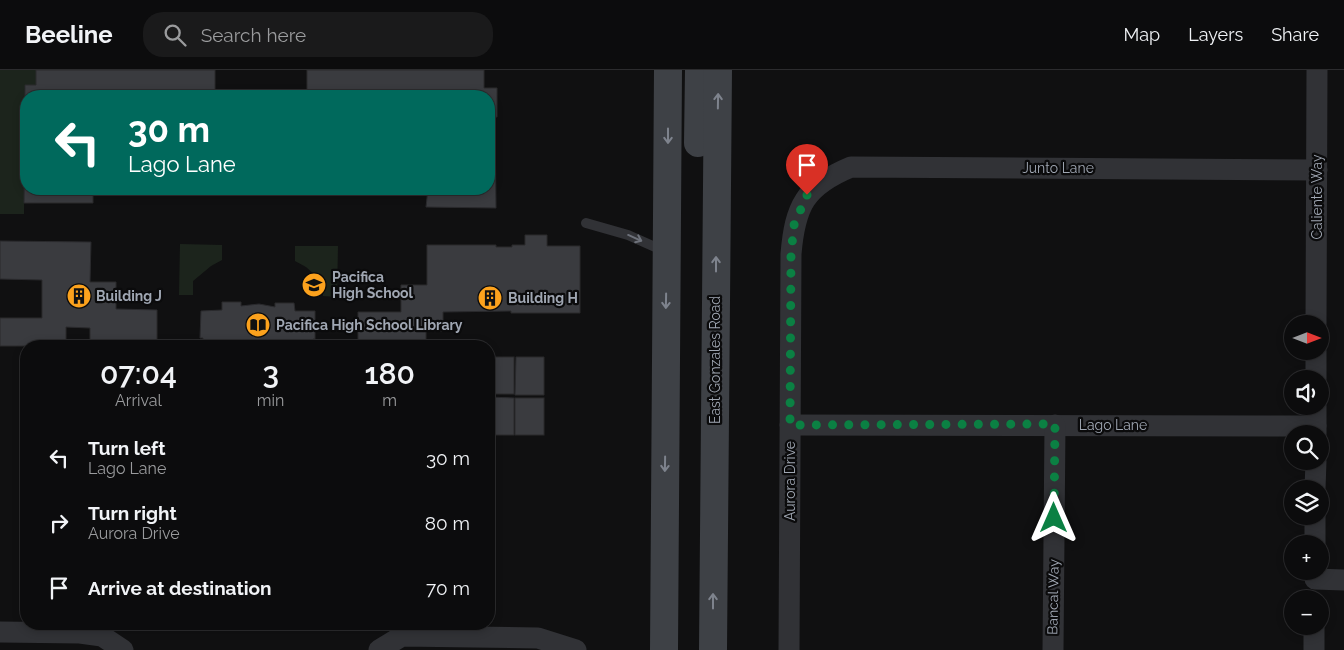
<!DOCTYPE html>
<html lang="en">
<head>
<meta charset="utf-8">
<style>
  :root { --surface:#0c0c0d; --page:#1a1a1b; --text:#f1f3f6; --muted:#9a9b9d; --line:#2c2c2e }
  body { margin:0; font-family:Raleway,sans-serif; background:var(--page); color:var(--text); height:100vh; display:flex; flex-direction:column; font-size:19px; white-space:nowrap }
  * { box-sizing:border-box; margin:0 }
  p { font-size:16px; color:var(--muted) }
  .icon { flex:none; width:28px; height:28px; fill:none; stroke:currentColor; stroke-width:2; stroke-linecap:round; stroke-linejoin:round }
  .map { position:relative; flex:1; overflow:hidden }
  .drawer { position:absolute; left:20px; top:270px; width:475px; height:290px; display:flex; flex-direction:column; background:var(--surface); border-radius:20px; box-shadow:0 2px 8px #0003,0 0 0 1px var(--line) }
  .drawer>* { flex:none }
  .hud { position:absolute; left:20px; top:20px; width:475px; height:105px; border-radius:20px; box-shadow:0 2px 8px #0003,0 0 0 1px var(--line); background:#00695c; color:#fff; overflow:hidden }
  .needle { width:32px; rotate:90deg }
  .controls { position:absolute; left:1284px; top:245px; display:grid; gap:10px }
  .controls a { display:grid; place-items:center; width:45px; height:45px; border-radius:50%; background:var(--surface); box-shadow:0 2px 8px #0003,0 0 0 1px var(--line); font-size:25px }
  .pin { position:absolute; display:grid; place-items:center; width:42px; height:42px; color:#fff; margin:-51px -21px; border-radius:50% 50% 50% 0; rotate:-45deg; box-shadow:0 0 5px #0007 }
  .pin .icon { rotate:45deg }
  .me { position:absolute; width:55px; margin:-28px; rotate:0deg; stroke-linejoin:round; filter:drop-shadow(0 0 4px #0008) }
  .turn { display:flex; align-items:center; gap:18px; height:105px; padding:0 25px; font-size:22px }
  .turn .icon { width:65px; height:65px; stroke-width:2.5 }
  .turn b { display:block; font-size:35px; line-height:42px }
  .eta { display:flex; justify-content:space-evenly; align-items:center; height:85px; text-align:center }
  .eta b { font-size:30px; font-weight:600; line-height:35px }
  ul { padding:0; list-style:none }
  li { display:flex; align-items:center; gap:15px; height:65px; padding:0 25px }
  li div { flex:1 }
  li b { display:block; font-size:19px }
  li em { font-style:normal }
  header { display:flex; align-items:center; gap:30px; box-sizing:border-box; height:70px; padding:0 25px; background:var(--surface); border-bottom:1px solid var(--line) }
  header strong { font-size:24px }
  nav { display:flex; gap:28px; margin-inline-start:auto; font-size:18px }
  .search { width:350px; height:45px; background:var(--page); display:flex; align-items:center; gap:12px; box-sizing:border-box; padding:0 18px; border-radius:20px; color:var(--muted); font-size:19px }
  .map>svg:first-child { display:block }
</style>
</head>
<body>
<header>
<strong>Beeline</strong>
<div class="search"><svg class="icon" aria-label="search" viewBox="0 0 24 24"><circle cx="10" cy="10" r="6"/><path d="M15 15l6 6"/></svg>Search here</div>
<nav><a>Map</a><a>Layers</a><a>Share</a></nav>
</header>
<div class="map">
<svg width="1344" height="580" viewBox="0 0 1344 580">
  <rect width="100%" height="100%" fill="#101011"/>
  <!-- green -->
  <g fill="#1c241c">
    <path d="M0 0H36V15H25L24 144H0Z"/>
    <path d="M180 174 222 175V190L211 196 193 211V225H179Z"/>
    <path d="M295 176H338L337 227 323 226V212L306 197 295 191Z"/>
  </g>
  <!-- building -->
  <g fill="#3a3b3f" stroke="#2a2a2d">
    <path d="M36 0H215V26H26V119H93V133H24L25 15H36Z"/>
    <path d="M307 0H484V18H497V47H495L496 138 426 137 428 119H489V26H307Z"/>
    <path d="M525 165H547V176H580V243H511V241L443 242V261H426V276H358V242H401V215H427V175H496V177H512V175H525Z"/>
    <path d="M0 171 91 172 90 212H116V239L157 240V276H90V258L66 257V276H0V248H42V210L0 209Z"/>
    <path d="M222 232H241V236L259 234 275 237V233H294L295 241H315V269H313V276H203V268H200L201 241 222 240Z"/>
    <rect x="489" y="287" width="25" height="37"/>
    <path d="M516 287H544V325H515Z"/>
    <path d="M489 327 514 328V365H489Z"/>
    <rect x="515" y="328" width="29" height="37"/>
  </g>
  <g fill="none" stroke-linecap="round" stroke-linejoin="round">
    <!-- lane -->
    <path stroke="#313236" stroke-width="10" d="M586 153 628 165 664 181"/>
    <!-- street -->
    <g stroke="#313236" stroke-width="21">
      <path d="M1316 254 1317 0"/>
      <path d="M1316 309V281"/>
      <path d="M790 355 1316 356"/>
      <path d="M1316 364V336"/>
      <path d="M1315 419 1316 391"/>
      <path d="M1315 474V446"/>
      <path d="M1315 509 1344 510"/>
      <path d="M0 562 80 563 102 566 123 580"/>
      <path d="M379 580 402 566 538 568 576 580"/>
      <path d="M789 580 791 184C795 136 805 116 851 97L1317 100"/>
      <path d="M1053 580 1055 355"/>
      <path d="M1314 580V556"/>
    </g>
    <!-- secondary -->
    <g stroke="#3e4146" stroke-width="28">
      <path d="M698 73 699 0"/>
      <path d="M664 580 668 0"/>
      <path d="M713 580 718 0"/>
    </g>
  </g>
  <!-- one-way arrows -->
  <defs><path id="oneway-shaft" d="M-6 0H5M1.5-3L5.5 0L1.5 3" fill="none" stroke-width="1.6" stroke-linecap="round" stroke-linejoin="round" transform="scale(1.25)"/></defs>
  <g stroke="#7e838d">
    <use href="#oneway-shaft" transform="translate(718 31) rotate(-89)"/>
    <use href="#oneway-shaft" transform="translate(668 66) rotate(90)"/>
    <use href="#oneway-shaft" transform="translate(716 194) rotate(-90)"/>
    <use href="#oneway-shaft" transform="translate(666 231) rotate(91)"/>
    <use href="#oneway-shaft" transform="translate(665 394) rotate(91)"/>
    <use href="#oneway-shaft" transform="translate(713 531) rotate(-90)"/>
  </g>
  <use stroke="#6e727b" href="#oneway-shaft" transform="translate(635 168) rotate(24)"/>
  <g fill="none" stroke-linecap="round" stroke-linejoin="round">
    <!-- route -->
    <path stroke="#0b8043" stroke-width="9" stroke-dasharray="0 16.2" d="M807 125 794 155 791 184 790 355 1055 354 1054 448"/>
  </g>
  <!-- icons -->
  <defs>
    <symbol id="school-disc" viewBox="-11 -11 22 22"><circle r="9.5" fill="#fca21d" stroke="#0b0b0c"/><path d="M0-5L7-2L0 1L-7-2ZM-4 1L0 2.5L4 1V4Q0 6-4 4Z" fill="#111"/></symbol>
    <symbol id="building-disc" viewBox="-11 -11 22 22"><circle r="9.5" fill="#fca21d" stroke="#0b0b0c"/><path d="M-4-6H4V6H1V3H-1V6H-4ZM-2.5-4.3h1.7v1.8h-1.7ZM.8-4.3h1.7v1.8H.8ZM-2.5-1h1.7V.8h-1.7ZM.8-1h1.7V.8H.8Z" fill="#111"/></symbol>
    <symbol id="library-disc" viewBox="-11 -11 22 22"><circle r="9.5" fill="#fca21d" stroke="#0b0b0c"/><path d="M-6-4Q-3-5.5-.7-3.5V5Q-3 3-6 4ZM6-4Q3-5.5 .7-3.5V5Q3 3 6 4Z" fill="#111"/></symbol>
  </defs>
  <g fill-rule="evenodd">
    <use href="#school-disc" x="300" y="201" width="28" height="28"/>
    <use href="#building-disc" x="65" y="212" width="28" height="28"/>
    <use href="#building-disc" x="476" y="214" width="28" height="28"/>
    <use href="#library-disc" x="244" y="241" width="28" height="28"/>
  </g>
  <g text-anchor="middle" stroke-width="4.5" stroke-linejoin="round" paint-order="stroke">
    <!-- street labels -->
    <g font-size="14" fill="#a0a7b3" stroke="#0b0b0c">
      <text x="1058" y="103">Junto Lane</text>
      <text transform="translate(1317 127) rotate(-90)" y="5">Caliente Way</text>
      <text transform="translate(715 290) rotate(-90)" y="5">East Gonzales Road</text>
      <text x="1113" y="360">Lago Lane</text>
      <text transform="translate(790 411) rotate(-90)" y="5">Aurora Drive</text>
      <text transform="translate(1053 527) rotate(-89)" y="5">Bancal Way</text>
    </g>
    <!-- poi labels -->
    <g font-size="14" font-weight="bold" fill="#a0a7b3" stroke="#0b0b0c" text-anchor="start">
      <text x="332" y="212">Pacifica<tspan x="332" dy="16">High School</tspan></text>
      <text x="96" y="231">Building J</text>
      <text x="508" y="233">Building H</text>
      <text x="276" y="260">Pacifica High School Library</text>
    </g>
  </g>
</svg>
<div class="controls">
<a><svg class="needle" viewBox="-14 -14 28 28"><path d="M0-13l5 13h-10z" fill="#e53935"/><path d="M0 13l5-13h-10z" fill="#9a9b9d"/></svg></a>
<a><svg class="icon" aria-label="sound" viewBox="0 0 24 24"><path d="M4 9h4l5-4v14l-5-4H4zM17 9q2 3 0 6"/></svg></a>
<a><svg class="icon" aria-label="search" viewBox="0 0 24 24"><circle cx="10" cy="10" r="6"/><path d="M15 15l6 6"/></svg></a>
<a><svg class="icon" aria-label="layers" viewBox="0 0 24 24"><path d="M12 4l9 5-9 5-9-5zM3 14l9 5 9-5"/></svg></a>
<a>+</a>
<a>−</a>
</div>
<div class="pin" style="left:807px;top:125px;background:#d93025"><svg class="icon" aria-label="arrive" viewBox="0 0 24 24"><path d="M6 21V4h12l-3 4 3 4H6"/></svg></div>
<svg class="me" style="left:1054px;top:448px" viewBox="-20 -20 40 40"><path d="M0-17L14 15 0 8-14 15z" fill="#0b8043" stroke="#fff" stroke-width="4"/></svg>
<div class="hud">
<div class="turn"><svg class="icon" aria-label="left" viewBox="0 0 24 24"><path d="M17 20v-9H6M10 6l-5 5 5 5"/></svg><div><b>30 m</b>Lago Lane</div></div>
</div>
<section class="drawer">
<div class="eta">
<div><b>07:04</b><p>Arrival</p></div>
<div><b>3</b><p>min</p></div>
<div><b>180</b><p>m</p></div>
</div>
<ul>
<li><svg class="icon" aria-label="left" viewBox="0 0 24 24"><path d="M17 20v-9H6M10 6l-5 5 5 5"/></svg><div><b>Turn left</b><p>Lago Lane</p></div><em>30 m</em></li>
<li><svg class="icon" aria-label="right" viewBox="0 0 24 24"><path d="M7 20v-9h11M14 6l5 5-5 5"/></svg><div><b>Turn right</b><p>Aurora Drive</p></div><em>80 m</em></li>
<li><svg class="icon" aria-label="arrive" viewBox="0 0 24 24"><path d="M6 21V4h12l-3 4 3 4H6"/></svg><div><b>Arrive at destination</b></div><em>70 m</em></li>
</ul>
</section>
</div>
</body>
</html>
